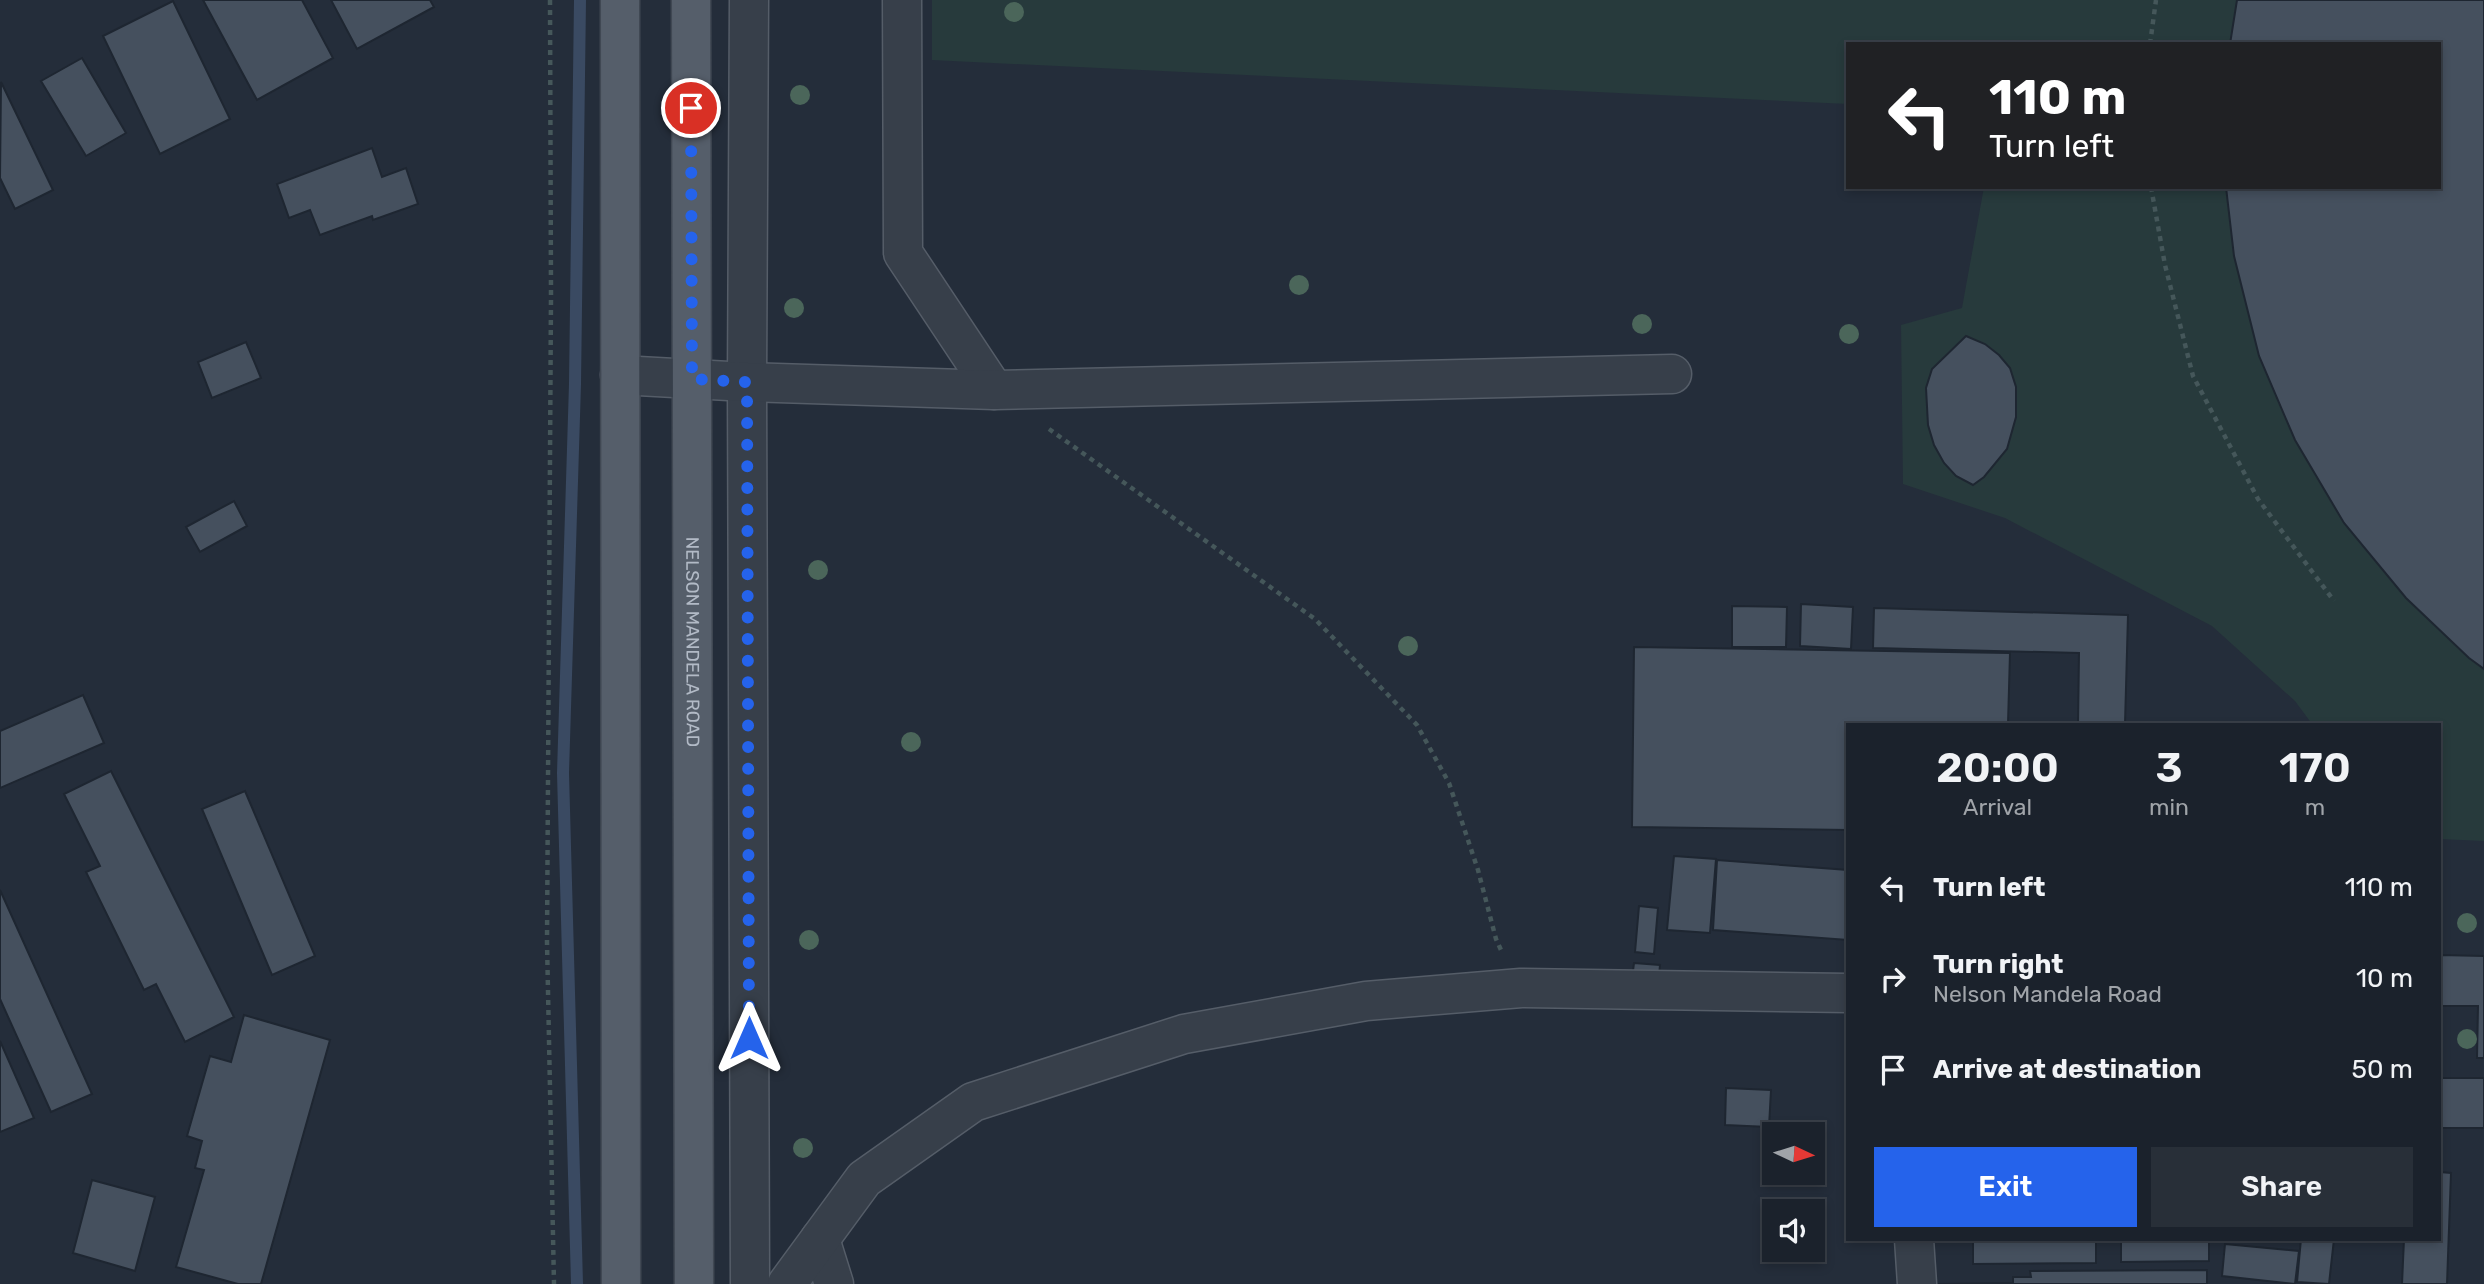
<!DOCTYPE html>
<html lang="en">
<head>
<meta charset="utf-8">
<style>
  :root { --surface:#1b222c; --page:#282f38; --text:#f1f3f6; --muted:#a0a4a9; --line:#393f48; --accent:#2563eb }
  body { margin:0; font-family:Rubik,sans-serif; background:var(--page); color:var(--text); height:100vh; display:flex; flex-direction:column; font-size:26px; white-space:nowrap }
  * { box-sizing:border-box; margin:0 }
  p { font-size:23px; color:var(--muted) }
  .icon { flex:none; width:38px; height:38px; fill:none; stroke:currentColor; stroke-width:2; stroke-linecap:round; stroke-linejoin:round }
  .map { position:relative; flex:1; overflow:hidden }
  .panel { position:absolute; left:1846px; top:723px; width:595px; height:518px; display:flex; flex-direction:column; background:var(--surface); border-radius:0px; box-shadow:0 4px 10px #0003,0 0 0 2px var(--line) }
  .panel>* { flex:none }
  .guide { position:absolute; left:1846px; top:42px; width:595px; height:147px; border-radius:0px; box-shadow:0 4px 10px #0003,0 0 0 2px var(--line); background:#202124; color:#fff; overflow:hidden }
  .needle { width:46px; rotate:94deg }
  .fabs { position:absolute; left:1762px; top:1122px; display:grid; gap:14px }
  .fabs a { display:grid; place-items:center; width:63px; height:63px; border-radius:0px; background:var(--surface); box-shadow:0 4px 10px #0003,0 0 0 2px var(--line); font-size:35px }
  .pin { position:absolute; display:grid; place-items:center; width:60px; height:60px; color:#fff; margin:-30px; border:4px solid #fff; border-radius:50%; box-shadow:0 2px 7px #0007 }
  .me { position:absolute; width:77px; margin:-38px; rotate:0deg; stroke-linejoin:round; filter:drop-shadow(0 0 5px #0008) }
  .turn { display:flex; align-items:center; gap:24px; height:147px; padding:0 28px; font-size:32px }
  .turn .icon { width:91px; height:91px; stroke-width:2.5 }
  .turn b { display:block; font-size:49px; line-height:60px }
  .eta { display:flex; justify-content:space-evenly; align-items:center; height:119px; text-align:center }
  .eta b { font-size:42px; font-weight:600; line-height:49px }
  .action { display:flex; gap:14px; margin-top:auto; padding:14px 28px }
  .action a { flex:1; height:80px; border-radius:0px; background:var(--accent); color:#fff; font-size:28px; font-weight:600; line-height:80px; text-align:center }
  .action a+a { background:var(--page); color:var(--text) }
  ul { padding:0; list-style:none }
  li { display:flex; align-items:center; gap:21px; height:91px; padding:0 28px }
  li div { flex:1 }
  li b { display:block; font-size:26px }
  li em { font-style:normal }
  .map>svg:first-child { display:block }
</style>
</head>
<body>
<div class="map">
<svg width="2484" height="1284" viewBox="0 0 2484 1284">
  <rect width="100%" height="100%" fill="#242d3a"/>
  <!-- green -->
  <path fill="#273a3c" d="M932 0H2484V841L2440 839V724H2312L2295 701 2212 626 2005 518 1903 484 1901 325 1962 308 1984 187H2440V44H1848V104L932 60Z"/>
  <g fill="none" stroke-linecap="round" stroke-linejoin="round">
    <!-- stream -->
    <path stroke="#3a4a62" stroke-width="12" d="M577 1284 563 773 575 384 580 0"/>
  </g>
  <!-- building -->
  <g fill="#45505e" stroke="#1e2631" stroke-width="2">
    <path d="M203 0H302L333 58 257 100Z"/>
    <path d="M331 0H430L434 7 357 49Z"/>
    <path d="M2237 0H2484V669L2469 658 2406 598 2344 523 2295 440 2259 356 2234 256 2226 187H2440V44H2230Z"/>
    <path d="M173 1 230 119 160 154 103 36Z"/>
    <path d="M82 58 126 133 86 156 41 81Z"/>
    <path d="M1 82 53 190 15 209 0 178Z"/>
    <path d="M372 148 382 177 406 168 418 204 373 220 372 216 320 235 310 210 289 218 277 184Z"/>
    <path d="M1966 336 1985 344 1999 355 2010 368 2016 387V417L2007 449 1984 477 1973 485 1956 476 1944 463 1934 445 1928 425 1926 388 1932 369Z"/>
    <path d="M246 342 261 378 212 398 198 362Z"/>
    <path d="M234 501 247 526 200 552 186 527Z"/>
    <path d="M1801 604 1853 607 1851 649 1800 646Z"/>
    <path d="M1732 606 1787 607 1786 647H1732Z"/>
    <path d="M1874 608 2128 615 2125 724H2078L2079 653 1873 648Z"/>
    <path d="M1634 647 2010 653 2008 724H1848V830L1632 827Z"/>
    <path d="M83 695 104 743 0 788V731Z"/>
    <path d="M111 771 234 1017 185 1042 156 984 144 990 86 872 100 866 64 794Z"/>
    <path d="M245 791 315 956 272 975 202 809Z"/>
    <path d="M1674 856 1716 859 1710 933 1667 930Z"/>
    <path d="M1717 860 1848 870V940L1713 930Z"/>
    <path d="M0 890 92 1094 51 1112 0 999Z"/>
    <path d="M1639 906 1658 908 1654 954 1635 952Z"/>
    <path d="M2440 955 2484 956V1058H2477L2478 1006H2440Z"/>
    <path d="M1634 963 1660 965 1658 988 1631 986Z"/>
    <path d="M244 1015 330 1040 261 1284H238L176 1267 204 1170 195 1168 202 1141 187 1136 210 1056 231 1062Z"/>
    <path d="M0 1041 34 1118 0 1132Z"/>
    <rect x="2440" y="1078" width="44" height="50"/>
    <path d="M1726 1088 1771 1090 1769 1127 1725 1125Z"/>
    <path d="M2440 1172 2451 1173 2447 1284H2402L2404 1239H2440Z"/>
    <path d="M92 1180 155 1197 135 1271 73 1253Z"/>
    <path d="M1973 1239H2096V1263L1973 1264Z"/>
    <path d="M2121 1239H2209V1261L2121 1262Z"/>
    <path d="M2301 1239H2334L2329 1284 2297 1282Z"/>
    <path d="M2225 1244 2299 1251 2295 1284 2222 1276Z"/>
    <path d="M2207 1270V1284H1938L2013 1283V1277H2031L2030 1271Z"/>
  </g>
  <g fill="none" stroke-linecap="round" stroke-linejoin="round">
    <defs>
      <g id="minor">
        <path d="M749 0 747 382 750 1284"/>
        <path d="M902 0 903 253 994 390"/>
        <path d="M620 375 747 382 994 390 1672 374"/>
        <path d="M820 1239 834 1284"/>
        <path d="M1914 1239 1917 1284"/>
        <path d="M787 1284 864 1179 973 1102 1184 1034 1366 1001 1521 988 1848 993"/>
      </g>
      <g id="major">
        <path d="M620 0 621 1284"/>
        <path id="s1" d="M691 0 694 1284"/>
      </g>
    </defs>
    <!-- minor casing -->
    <use href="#minor" stroke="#555d68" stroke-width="41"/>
    <!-- major casing -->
    <use href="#major" stroke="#404853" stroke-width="41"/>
    <!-- path -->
    <g stroke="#45575a" stroke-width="4.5" stroke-dasharray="5 5" stroke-linecap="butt">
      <path d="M550 0 551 296 547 942 554 1284"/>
      <path d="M2150 44 2156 0"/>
      <path d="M2151 187 2165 265 2193 376 2258 499 2334 601"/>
      <path d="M1049 429 1315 619 1417 725 1449 783 1478 870 1496 939 1501 950"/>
    </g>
    <!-- minor -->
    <use href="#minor" stroke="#373f4a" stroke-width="38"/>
    <!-- major -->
    <use href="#major" stroke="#555e6a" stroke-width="38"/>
  </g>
  <!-- trees -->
  <g fill="#4b665a">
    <circle cx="1014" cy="12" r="10"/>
    <circle cx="800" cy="95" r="10"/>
    <circle cx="1299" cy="285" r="10"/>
    <circle cx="794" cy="308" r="10"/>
    <circle cx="1642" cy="324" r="10"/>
    <circle cx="1849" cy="334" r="10"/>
    <circle cx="818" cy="570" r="10"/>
    <circle cx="1408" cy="646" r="10"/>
    <circle cx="911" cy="742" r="10"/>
    <circle cx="2467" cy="923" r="10"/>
    <circle cx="809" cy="940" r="10"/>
    <circle cx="2467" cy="1039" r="10"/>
    <circle cx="803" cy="1148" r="10"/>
  </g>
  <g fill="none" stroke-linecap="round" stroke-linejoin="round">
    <!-- route -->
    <path stroke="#2563eb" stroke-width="12" stroke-dasharray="0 21.6" d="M691 108 692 379 747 382 749 1038"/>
  </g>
  <g text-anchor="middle" stroke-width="5" stroke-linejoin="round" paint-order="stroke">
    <!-- street labels -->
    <g font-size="18" fill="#b2bac6" stroke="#1c242f">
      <text dy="6" stroke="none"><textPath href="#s1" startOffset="642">NELSON MANDELA ROAD</textPath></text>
    </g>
  </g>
</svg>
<div class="fabs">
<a><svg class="needle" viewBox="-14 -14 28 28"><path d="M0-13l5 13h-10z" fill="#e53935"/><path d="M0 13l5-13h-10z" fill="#a0a4a9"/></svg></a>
<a><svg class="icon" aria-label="sound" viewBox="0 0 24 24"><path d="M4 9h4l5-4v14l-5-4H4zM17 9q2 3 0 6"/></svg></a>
</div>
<div class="pin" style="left:691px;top:108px;background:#d93025"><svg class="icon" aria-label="arrive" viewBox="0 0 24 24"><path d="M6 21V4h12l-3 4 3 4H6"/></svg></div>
<svg class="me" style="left:749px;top:1038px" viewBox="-20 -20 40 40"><path d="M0-17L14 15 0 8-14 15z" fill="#2563eb" stroke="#fff" stroke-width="4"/></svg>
<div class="guide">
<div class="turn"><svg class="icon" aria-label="left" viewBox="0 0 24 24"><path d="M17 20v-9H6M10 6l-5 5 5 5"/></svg><div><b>110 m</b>Turn left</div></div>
</div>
<section class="panel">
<div class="eta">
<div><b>20:00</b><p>Arrival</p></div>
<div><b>3</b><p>min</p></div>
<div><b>170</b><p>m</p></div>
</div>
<ul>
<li><svg class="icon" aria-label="left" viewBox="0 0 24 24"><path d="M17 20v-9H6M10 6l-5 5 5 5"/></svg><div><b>Turn left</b></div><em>110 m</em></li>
<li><svg class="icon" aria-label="right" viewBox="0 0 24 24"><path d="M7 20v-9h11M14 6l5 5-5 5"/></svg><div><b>Turn right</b><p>Nelson Mandela Road</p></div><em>10 m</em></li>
<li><svg class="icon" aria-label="arrive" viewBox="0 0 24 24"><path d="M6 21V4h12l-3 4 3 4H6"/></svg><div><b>Arrive at destination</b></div><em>50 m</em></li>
</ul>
<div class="action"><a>Exit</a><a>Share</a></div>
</section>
</div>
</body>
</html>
